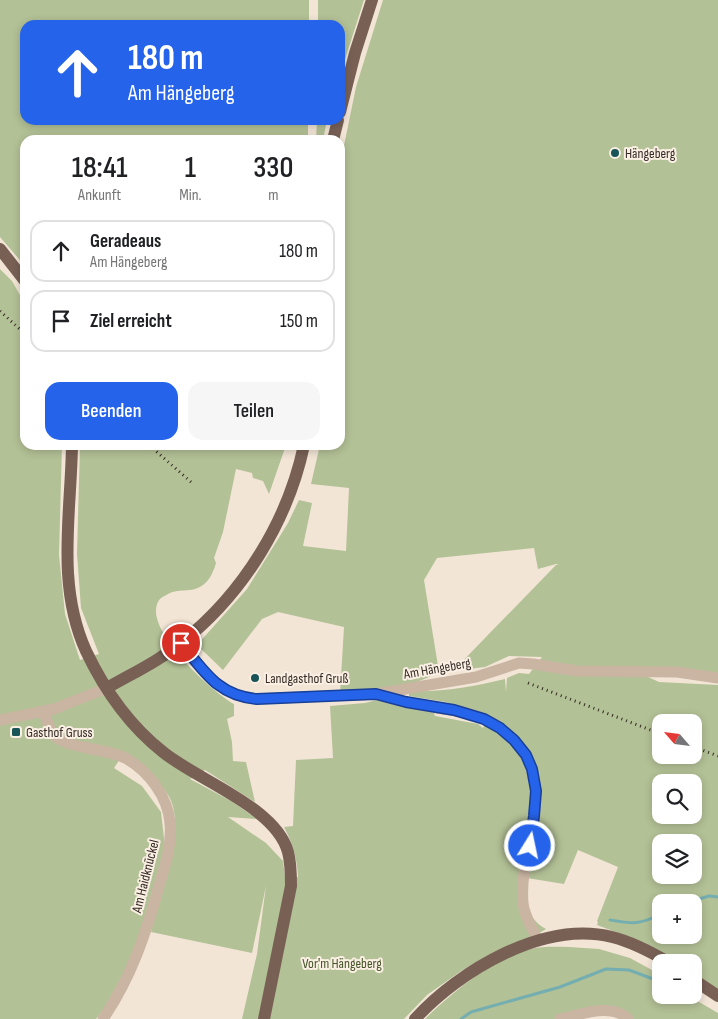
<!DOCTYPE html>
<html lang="de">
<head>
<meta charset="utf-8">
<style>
  :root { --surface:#fff; --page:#f6f6f6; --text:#202124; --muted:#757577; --line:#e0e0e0; --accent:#2563eb }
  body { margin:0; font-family:"Sofia Sans Condensed",sans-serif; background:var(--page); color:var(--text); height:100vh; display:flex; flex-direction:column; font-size:19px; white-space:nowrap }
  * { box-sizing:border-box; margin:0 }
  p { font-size:16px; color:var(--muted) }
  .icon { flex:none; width:28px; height:28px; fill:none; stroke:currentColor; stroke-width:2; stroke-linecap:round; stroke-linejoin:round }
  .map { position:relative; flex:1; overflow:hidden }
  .panel { position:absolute; left:20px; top:135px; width:325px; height:315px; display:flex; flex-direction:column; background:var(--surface); border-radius:15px; box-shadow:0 2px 8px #0003 }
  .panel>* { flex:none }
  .guide { position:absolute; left:20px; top:20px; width:325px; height:105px; border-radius:15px; box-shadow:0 2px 8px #0003; background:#2563eb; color:#fff; overflow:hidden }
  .needle { width:32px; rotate:298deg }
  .controls { position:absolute; left:652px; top:714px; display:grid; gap:10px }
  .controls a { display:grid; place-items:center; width:50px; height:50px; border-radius:10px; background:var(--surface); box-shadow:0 2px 8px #0003; font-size:25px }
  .pin { position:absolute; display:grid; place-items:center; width:42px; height:42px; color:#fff; margin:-21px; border:2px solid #fff; border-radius:50%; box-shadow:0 1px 5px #0007 }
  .me { position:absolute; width:55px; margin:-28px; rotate:10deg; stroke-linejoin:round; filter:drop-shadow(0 0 4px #0008) }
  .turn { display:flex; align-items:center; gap:18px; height:105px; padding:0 25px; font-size:22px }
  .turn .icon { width:65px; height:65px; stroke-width:2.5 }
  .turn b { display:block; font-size:35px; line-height:42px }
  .eta { display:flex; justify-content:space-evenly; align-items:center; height:85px; text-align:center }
  .eta b { font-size:30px; font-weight:600; line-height:35px }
  .action { display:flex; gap:10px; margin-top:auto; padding:10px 25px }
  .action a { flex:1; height:58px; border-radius:15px; background:var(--accent); color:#fff; font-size:20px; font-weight:600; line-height:58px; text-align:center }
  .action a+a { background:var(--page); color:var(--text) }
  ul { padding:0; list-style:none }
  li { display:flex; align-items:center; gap:15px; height:62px; margin:0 10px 8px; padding:0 15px; border:2px solid var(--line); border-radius:15px }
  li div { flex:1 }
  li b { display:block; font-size:19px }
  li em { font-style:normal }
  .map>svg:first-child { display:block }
</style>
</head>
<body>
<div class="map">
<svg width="718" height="1019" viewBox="0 0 718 1019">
  <rect width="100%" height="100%" fill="#f2e5d6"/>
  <!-- green -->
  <g fill="#b3c196" fill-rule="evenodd">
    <path d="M0 0H309V25H25V120H308V140H25V266L0 237Z"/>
    <path d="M318 0H364L340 75V25H318Z"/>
    <path d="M383 0H718V675L633 670 659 682 718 685V989L694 974V962H676L637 940 597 925 598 922 597 921 618 867 578 850 564 884 527 878C526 900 525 917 546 929L526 941 492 953 461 971 427 995 404 1019H242L257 954 266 886 252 953 151 932C160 898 188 826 168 795 157 777 140 766 124 753L114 768 142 786 161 812 165 847 134 954 104 1009 96 1019H0V269L12 281 25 304V445H62L59 555 65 614 80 660 99 654 81 608 77 554 80 445H286L269 494 263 481 253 478 252 473 236 469 223 532 214 558 216 563C212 577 205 589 189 590 182 591 177 590 170 593 167 595 163 596 160 599 138 625 212 692 234 704V716L227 719 232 742 233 761 246 762 255 802 205 770 190 779 231 801 257 819 228 817 266 843 283 861 285 877H298C297 858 293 844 284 827L293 826 296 760 333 758 330 706 365 703 377 700 433 711 435 716 478 724 483 728 485 724 475 711 446 702 409 696V691C444 692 472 687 505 679L506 692 507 678 519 673 529 674 542 657 509 656 485 667 453 671 556 565H559L556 564 538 569 534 548 437 558 424 580 439 672C408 689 374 692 340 694L344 627 278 612 262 619 223 670 197 645 247 589 288 523 299 500 312 503 303 546 346 551 349 488 311 484 320 445H340V165L356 87ZM661 722H694V755H661ZM661 782H694V815H661ZM661 842H694V875H661ZM661 902H694V935H661Z"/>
    <path d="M317 120H327L323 140H316Z"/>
    <path d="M569 947 599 949 630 958 661 975V995H687L718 1013V1019H623L602 1014 573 1019H425C453 992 493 958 531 949 542 946 557 947 569 947Z"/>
  </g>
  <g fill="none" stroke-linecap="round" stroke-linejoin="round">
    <!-- stream -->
    <g stroke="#74aeb0" stroke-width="3">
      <path d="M689 902 709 896 718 897"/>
      <path d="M610 920C634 924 639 925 661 914"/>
      <path d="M693 995 699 998"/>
      <path d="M461 1019 471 1012 560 987 606 969 629 970 661 982"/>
    </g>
    <!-- minor -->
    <g stroke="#cab4a2" stroke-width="11">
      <path d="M181 643C204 671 218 696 257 699L376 694 476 677 519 663 533 664 577 671 677 672 718 678"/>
      <path d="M378 695C398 701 417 705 437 708 452 710 468 712 482 718 496 724 508 733 518 745 558 793 518 849 523 903 524 916 533 929 538 941"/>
      <path d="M44 712C47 720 49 730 55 736 68 749 108 748 127 759 149 772 168 797 170 823 172 845 165 866 159 886 146 934 131 978 103 1019"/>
      <path d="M0 720 54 709 107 688"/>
      <path d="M560 1019C580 1015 611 1002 628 1019"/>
    </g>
    <!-- major -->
    <g stroke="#786055" stroke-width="12">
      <path d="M340 112 355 53 372 0"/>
      <path d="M333 140 338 120"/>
      <path d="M0 249 25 281"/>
      <path d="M72 445C71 514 56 585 86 651 104 689 130 726 163 752 197 780 276 807 288 852 291 863 291 874 291 886L264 1019"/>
      <path d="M107 688C133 673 159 661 182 642 243 594 288 521 304 445"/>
      <path d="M694 980 718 996"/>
      <path d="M415 1019C460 970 544 920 612 937 632 942 651 952 668 962"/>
    </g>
    <!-- rail -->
    <g stroke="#352a25" stroke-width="3" stroke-dasharray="1 4" stroke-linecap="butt">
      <path d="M0 311 25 334"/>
      <path d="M149 445 191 482"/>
      <path d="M528 683 661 734"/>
      <path d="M694 747 718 756"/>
    </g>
  </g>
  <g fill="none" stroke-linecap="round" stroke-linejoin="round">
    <defs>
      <path id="route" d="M181 643C204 671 218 696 257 699L376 694 406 702 454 710 484 719 500 728 514 740 526 755 532 769 536 791 534 816 530 846"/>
    </defs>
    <!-- route casing -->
    <use href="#route" stroke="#184099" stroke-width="12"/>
    <!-- route -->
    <use href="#route" stroke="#2563eb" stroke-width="9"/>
  </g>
  <!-- markers -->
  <g fill="#195458" stroke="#faefe3" stroke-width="2">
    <circle cx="615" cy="153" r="5"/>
    <circle cx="255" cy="678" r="5"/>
    <rect x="11" y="727" width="10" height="10" rx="2.5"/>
  </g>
  <g text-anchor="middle" stroke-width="4" stroke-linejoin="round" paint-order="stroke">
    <!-- poi labels -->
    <g font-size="14" fill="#352a25" stroke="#faefe3" text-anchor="start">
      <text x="625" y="158">Hängeberg</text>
      <text x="265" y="683">Landgasthof Gruß</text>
      <text x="26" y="737">Gasthof Gruss</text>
    </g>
    <!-- street labels -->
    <g font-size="14" fill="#352a25" stroke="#faefe3">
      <text transform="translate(437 668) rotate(-10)" y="5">Am Hängeberg</text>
      <text transform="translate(145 876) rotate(-76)" y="5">Am Haidknückel</text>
    </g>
    <!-- park labels -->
    <g font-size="14" fill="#445428" stroke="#faefe3">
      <text x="342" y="968">Vor'm Hängeberg</text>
    </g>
  </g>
</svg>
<div class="controls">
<a><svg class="needle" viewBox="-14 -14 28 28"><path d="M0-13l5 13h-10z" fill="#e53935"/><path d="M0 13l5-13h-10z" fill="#757577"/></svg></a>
<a><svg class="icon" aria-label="search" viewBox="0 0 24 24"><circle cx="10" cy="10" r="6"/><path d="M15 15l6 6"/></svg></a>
<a><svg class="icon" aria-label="layers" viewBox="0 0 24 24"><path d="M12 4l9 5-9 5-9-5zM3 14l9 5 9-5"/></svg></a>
<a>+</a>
<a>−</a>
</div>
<div class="pin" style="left:181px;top:643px;background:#d93025"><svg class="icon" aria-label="arrive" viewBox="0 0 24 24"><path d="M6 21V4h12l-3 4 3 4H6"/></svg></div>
<svg class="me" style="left:530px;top:846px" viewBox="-20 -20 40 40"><circle r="17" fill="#2563eb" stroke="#fff" stroke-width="3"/><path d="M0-11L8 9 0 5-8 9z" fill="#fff"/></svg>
<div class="guide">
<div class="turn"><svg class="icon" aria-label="ahead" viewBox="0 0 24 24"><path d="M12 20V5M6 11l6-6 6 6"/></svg><div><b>180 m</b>Am Hängeberg</div></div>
</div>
<section class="panel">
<div class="eta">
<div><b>18:41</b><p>Ankunft</p></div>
<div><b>1</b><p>Min.</p></div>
<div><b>330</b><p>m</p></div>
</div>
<ul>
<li><svg class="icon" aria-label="ahead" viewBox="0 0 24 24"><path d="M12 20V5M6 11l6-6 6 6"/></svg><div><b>Geradeaus</b><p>Am Hängeberg</p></div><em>180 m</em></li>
<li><svg class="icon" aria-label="arrive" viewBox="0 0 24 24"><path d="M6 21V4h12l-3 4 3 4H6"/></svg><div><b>Ziel erreicht</b></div><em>150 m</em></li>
</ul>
<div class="action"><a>Beenden</a><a>Teilen</a></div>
</section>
</div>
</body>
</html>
